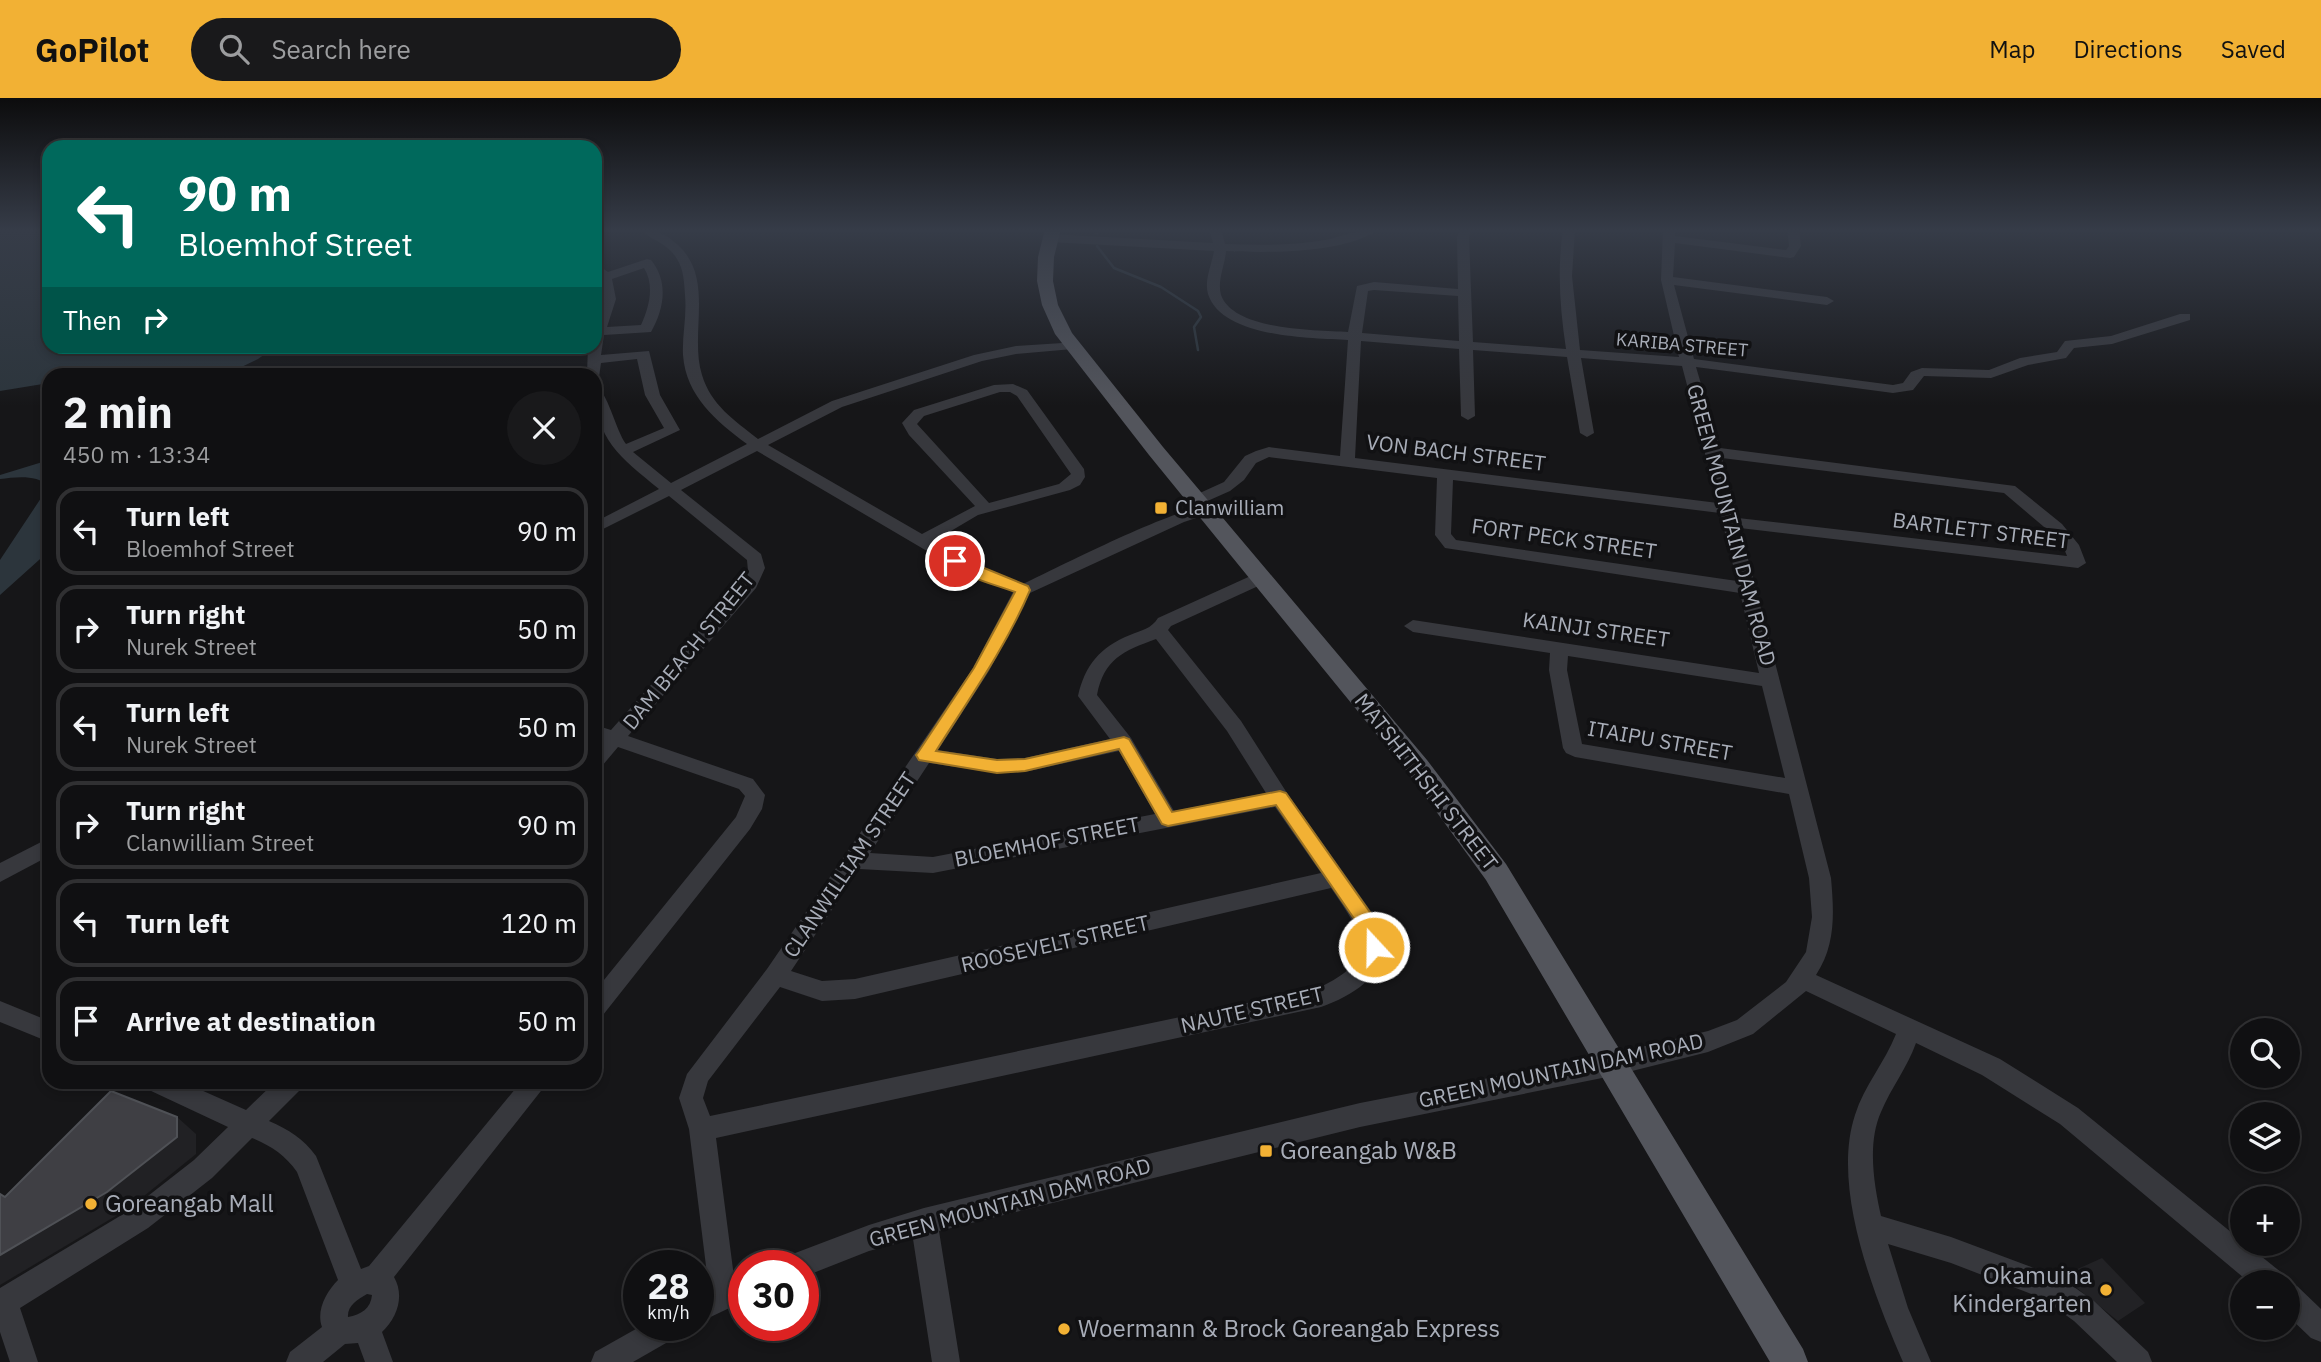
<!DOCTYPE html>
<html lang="en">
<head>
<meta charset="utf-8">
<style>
  :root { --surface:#101012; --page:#19191b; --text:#f1f3f6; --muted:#9c9d9f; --line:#303032; --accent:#f2b134 }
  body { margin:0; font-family:"IBM Plex Sans",sans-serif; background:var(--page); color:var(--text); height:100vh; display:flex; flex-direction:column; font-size:26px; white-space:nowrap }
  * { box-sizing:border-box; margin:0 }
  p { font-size:23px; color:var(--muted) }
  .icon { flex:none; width:38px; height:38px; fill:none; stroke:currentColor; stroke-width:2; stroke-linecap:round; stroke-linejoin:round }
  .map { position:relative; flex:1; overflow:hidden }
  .details { position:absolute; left:42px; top:270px; width:560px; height:721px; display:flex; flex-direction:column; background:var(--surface); border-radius:21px; box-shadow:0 4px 10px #0003,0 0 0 2px var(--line) }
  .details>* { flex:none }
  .top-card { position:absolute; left:42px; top:42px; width:560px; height:214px; border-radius:21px; box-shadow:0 4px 10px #0003,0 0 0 2px var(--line); background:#00695c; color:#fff; overflow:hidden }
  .buttons { position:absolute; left:2230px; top:920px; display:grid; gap:14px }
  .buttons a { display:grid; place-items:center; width:70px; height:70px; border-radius:50%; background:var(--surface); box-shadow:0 4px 10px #0003,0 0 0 2px var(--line); font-size:35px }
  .speed { position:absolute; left:623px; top:1152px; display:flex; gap:14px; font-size:35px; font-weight:700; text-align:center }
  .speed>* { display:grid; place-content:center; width:91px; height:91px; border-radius:50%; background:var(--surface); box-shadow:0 4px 10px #0003,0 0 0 2px var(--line); line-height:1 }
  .speed small { font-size:18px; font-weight:400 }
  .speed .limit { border:10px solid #d22; background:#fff; color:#111 }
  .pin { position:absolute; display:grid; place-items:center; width:60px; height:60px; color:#fff; margin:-30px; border:4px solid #fff; border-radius:50%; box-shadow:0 2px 7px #0007 }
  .me { position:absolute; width:77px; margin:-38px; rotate:339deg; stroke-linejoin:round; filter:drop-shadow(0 0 5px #0008) }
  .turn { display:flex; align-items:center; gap:24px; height:147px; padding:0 21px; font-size:32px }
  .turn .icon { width:91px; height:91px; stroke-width:2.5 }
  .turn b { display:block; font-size:49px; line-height:60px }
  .then { display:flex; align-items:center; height:66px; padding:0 21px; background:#0003; gap:14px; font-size:26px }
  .round { display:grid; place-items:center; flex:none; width:74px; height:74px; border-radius:37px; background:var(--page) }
  .overview { display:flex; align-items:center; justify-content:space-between; height:119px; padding:0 21px }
  h1 { font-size:42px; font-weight:700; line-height:52px }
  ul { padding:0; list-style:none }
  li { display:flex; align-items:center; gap:21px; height:88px; margin:0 14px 10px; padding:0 7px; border:4px solid var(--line); border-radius:21px }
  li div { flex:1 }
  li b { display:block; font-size:26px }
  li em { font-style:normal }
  header { display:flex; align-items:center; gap:42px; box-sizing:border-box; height:98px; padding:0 35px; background:var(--accent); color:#111 }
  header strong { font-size:33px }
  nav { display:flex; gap:38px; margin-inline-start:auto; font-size:24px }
  .search { width:490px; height:63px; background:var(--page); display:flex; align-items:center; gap:18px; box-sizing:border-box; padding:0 24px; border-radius:38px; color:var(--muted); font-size:26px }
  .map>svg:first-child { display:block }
</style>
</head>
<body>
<header>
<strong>GoPilot</strong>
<div class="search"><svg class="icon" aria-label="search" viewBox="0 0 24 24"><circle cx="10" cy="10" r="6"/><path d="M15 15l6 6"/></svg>Search here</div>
<nav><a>Map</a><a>Directions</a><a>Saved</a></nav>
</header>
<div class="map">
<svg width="2321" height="1264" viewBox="0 0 2321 1264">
  <rect width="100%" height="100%" fill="#161618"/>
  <!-- built -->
  <path fill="#222225" d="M2102 1160 2145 1205 2118 1223 2062 1178Z"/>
  <!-- water -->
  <g fill="#2c353c">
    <path d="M0 131H49V248L275 249 258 261 227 276H49V285L0 293Z"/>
    <path d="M49 362V453L0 497V462L49 388C36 376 16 379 0 381V377Z"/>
  </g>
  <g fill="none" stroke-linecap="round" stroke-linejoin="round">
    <!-- stream -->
    <g stroke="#2c353c" stroke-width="2.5">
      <path d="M1095 131 1097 136"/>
      <path d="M1097 148 1114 170 1161 189 1198 213 1201 219 1194 229 1198 252"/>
    </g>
    <!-- minor -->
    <g fill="#37383d" fill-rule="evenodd">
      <path d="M595 131H601V133L595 137Z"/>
      <path d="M639 131C655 131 666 136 678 147 715 181 689 235 702 277 711 307 734 322 758 341L832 303 974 257 1016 248 1078 244 1080 247 1073 251 1016 256 982 263 842 309 768 347 922 436 975 408 909 337 902 325 914 312 994 287 1013 286 1027 292 1084 371 1085 379 1080 387 1070 392 978 417 934 443 978 468 1023 486C1053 472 1187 403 1211 409L1213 412 1211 415 1184 424 1030 495 989 573 938 652 997 661 1025 660 1110 641 1078 598C1085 567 1100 549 1130 537 1142 532 1151 531 1158 520L1255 476H1267L1270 480 1267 484 1171 528 1168 532 1241 623 1287 695 1375 819C1399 867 1363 894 1321 909L716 1040 734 1179 744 1175V1203L698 1225V1196L709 1192 689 1031 679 1000 687 976 767 871 917 652 973 570 1013 494 966 476 757 353 681 392 761 456 765 470 756 490 628 638 753 681 765 697 762 711 750 731 603 917 595 920V893L736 719 745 698 739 691 618 649 602 668 595 670V650L601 643 595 641V627L611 632 743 483 748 473 747 462 669 398 595 435V424L659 391C620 359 595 342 595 288 607 291 616 333 626 346L664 330 645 297 637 261 601 265 599 279 587 276 588 248H595V225L604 193 602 184 595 176V165L608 174 647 161 651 162C669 184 664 211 651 234L604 237 601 257 649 253 660 297 680 332 633 354 671 385 747 346C716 323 686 298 683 257 682 237 687 219 685 197 684 185 684 172 677 161 669 146 651 142 639 131ZM644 170C655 188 649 209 641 227L607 229 616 201 612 181ZM1000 294H1010L1017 298 1071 376 1059 386 989 405 917 326 924 318ZM1156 541 1227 633 1266 695 1174 713 1131 640 1097 597C1104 561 1123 553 1156 541ZM1119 653 1155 716 933 759 870 755 929 665 997 675 1025 674ZM1275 709 1321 775 855 881 822 883 791 873 859 771 933 775ZM1331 790C1363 837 1381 861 1318 890L710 1018 703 1000 708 983 780 889 822 903 855 901Z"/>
      <path d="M1209 131H1221L1225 146C1258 147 1292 148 1325 142 1344 138 1359 131 1379 131 1345 156 1267 155 1226 153 1225 167 1217 183 1221 197 1234 233 1317 232 1348 234L1357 188 1374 184 1458 191 1457 139 1460 131H1472L1469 139 1473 244 1566 251C1560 211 1557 172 1563 131H1575L1572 178 1580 252 1679 259 1661 182 1663 131H1675V138L1786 152 1789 148 1787 131H1799L1801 148 1794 159 1790 160 1675 145 1673 179 1827 199 1834 203 1827 207 1674 187 1694 261 1893 287 1903 285 1911 274 1922 270 1989 272 2020 260 2057 254 2065 243 2111 238 2180 216H2190V222L2112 246 2074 250 2066 260 2028 267 1991 280 1924 278 1913 292 1893 295 1696 269 1720 350 2015 388 2062 426 2079 447 2086 465 2078 470 1740 430 1831 780C1834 814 1836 847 1816 877L2000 961 2078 1010 2242 1143V1146H2246L2282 1175 2286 1185H2250L2060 1026 1982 977 1916 945C1907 970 1891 990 1881 1014 1867 1045 1874 1087 1881 1118L1951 1139 2061 1180 2094 1203 2148 1254 2152 1264H2117L2074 1223 2042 1200 1951 1165 1888 1146 1908 1210 1931 1264H1903C1874 1197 1831 1090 1855 1017 1864 988 1885 964 1896 936L1806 893 1753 936 1708 954 1612 978 1360 1029 939 1133 960 1264H932L913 1141 869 1153 803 1179V1167H787L790 1157 869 1127 924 1110 1360 1005 1612 956 1708 933 1737 922 1786 884 1806 854 1812 819 1809 780 1789 696 1575 659 1566 655 1563 650 1549 572 1550 555 1413 534 1404 528 1413 522 1759 575 1740 495 1445 450 1435 437 1437 380 1269 359 1256 365 1244 382 1230 393 1203 405H1191L1189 402 1191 399 1224 384 1245 358 1256 353 1269 349 1340 358 1348 242C1311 240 1222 240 1208 196 1204 182 1212 166 1214 153L1050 144 1044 140 1050 136 1213 145ZM1374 192 1458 198 1459 243 1362 235 1368 193ZM1361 243 1459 251 1461 318 1468 322 1475 318 1473 252 1567 259 1580 335 1587 339 1594 335 1581 260 1682 268 1718 405 1355 360ZM1722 360 2004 395 2050 434 2063 448 2067 458 1738 420ZM1453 382 1720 415 1737 483 1456 442 1451 436ZM1568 558 1762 588 1785 680 1582 646 1567 572Z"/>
      <path d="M49 740V758L0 784V765Z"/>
      <path d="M0 903 49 923V944L0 924Z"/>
      <path d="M146 984H183L246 1012 275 984H303L300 992 269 1023C289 1032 303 1040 316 1058L361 1171 369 1168 521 984H548L394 1179C405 1198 397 1220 382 1234L393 1264H365L358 1245 345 1246 323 1264H286L290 1254 322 1229C316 1213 326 1194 338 1182L297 1074C285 1057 271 1048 252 1040L212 1080 148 1130 20 1210 38 1264H10L0 1234V1190L130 1112 194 1062 228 1029 149 992ZM367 1196 372 1197C371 1210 361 1217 348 1219 347 1208 358 1201 367 1196Z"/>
      <path d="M2287 1184 2297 1188 2321 1211V1244L2311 1240 2287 1217Z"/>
      <path d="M643 1227H684L680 1237 633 1264H591L595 1254Z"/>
    </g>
    <!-- major -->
    <path fill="#53555c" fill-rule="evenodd" d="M1045 131H1061L1054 159 1053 183 1058 207 1072 235 1163 349 1427 662 1506 766 1803 1251 1808 1264H1770L1486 782 1409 676 1149 357 1055 236 1042 207 1037 183 1038 159Z"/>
  </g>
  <!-- shaded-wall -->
  <path fill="#212124" d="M177 1019 196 1036V1056L129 1110 0 1187V1157Z"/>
  <!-- building -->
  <path fill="#3f3f44" stroke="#4f5156" stroke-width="2" d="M111 993 177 1019V1039L107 1094 0 1157V1096L5 1099Z"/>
  <!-- sky -->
  <linearGradient id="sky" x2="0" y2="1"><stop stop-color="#0c0c0d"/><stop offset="0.43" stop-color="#363c48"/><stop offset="1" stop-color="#363c48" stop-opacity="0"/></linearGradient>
  <rect width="2321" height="308" fill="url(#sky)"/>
  <!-- route -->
  <path fill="#f2b134" stroke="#9d7322" stroke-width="2" d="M955 458 1028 488 1030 492C1006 549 969 601 936 653L997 662 1025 661 1124 639 1129 641 1172 714 1280 693 1286 695 1374 820 1383 849 1380 854 1374 857 1367 854 1359 828 1276 707 1168 728 1162 726 1119 651 1025 673 997 675 919 662 916 657 919 653 974 570 1015 494C994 486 964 480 948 463Z"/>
  <!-- markers -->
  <g fill="#f2b134" stroke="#111113" stroke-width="2.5">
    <rect x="1154" y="403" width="14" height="14" rx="3.5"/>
    <rect x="1259" y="1046" width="14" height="14" rx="3.5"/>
    <circle cx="91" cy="1106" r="7"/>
    <circle cx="2106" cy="1192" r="7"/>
    <circle cx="1064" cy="1231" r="7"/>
  </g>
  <g text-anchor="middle" stroke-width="7" stroke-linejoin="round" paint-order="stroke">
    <!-- far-street labels -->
    <g font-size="18" fill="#a8adb8" stroke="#111113">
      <text transform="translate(1682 247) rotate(5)" y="6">KARIBA STREET</text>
    </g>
    <!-- street labels -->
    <g font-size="21" fill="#a8adb8" stroke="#111113">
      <text transform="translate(1456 355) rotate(7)" y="7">VON BACH STREET</text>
      <text transform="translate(1731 427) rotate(75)" y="7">GREEN MOUNTAIN DAM ROAD</text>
      <text transform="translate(1981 433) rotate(7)" y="7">BARTLETT STREET</text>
      <text transform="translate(1564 441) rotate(8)" y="7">FORT PECK STREET</text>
      <text transform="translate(1596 532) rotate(8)" y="7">KAINJI STREET</text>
      <text transform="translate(689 553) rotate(-51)" y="7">DAM BEACH STREET</text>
      <text transform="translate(1660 643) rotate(10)" y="7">ITAIPU STREET</text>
      <text transform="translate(1426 684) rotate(52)" y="7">MATSHITHSHI STREET</text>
      <text transform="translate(1047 744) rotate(-11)" y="7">BLOEMHOF STREET</text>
      <text transform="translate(850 767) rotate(-56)" y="7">CLANWILLIAM STREET</text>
      <text transform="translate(1055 846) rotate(-13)" y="7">ROOSEVELT STREET</text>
      <text transform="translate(1252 912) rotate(-13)" y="7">NAUTE STREET</text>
      <text transform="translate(1561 973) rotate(-12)" y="7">GREEN MOUNTAIN DAM ROAD</text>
      <text transform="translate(1010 1105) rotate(-15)" y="7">GREEN MOUNTAIN DAM ROAD</text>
    </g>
    <!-- poi labels -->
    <g font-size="21" fill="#a8adb8" stroke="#111113" text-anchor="start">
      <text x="1175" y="417">Clanwilliam</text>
    </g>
    <!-- near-poi labels -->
    <g font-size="24" fill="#a8adb8" stroke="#111113" text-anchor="start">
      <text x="1280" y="1061">Goreangab W&amp;B</text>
      <text x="105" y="1114">Goreangab Mall</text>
      <text x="2092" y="1186" text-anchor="end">Okamuina<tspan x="2092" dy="28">Kindergarten</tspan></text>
      <text x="1078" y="1239">Woermann &amp; Brock Goreangab Express</text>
    </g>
  </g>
</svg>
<div class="buttons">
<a><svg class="icon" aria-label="search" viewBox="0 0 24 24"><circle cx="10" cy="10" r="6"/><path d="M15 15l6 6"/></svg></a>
<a><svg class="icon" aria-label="layers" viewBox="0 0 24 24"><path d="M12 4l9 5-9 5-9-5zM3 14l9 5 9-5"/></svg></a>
<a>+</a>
<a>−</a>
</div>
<div class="speed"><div>28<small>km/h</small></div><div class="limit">30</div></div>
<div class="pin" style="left:955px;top:463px;background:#d93025"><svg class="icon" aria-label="arrive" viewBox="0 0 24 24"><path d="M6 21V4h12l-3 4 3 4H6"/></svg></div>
<svg class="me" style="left:1374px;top:849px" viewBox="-20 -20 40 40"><circle r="17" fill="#f2b134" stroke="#fff" stroke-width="3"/><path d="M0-11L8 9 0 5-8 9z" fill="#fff"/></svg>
<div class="top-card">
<div class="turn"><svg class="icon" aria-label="left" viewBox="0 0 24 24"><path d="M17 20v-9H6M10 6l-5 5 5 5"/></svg><div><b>90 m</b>Bloemhof Street</div></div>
<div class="then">Then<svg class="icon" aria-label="right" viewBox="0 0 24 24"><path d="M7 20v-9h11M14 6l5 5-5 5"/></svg></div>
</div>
<section class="details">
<div class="overview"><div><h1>2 min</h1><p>450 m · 13:34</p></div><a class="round"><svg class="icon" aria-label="close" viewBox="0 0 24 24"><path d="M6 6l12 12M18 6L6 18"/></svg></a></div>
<ul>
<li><svg class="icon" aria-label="left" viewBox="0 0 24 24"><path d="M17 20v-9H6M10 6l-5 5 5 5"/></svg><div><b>Turn left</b><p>Bloemhof Street</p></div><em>90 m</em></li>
<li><svg class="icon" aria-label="right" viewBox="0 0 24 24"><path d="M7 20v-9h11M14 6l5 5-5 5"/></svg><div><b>Turn right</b><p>Nurek Street</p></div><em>50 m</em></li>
<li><svg class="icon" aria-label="left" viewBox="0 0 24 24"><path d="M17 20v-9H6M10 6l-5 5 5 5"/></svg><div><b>Turn left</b><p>Nurek Street</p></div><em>50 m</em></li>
<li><svg class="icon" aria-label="right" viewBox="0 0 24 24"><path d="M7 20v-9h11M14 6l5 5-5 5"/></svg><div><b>Turn right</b><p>Clanwilliam Street</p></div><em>90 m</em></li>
<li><svg class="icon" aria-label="left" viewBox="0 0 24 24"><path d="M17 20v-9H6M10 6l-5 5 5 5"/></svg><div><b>Turn left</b></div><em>120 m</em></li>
<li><svg class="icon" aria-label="arrive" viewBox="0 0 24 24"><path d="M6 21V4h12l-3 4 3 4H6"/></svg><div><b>Arrive at destination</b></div><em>50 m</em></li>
</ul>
</section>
</div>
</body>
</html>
